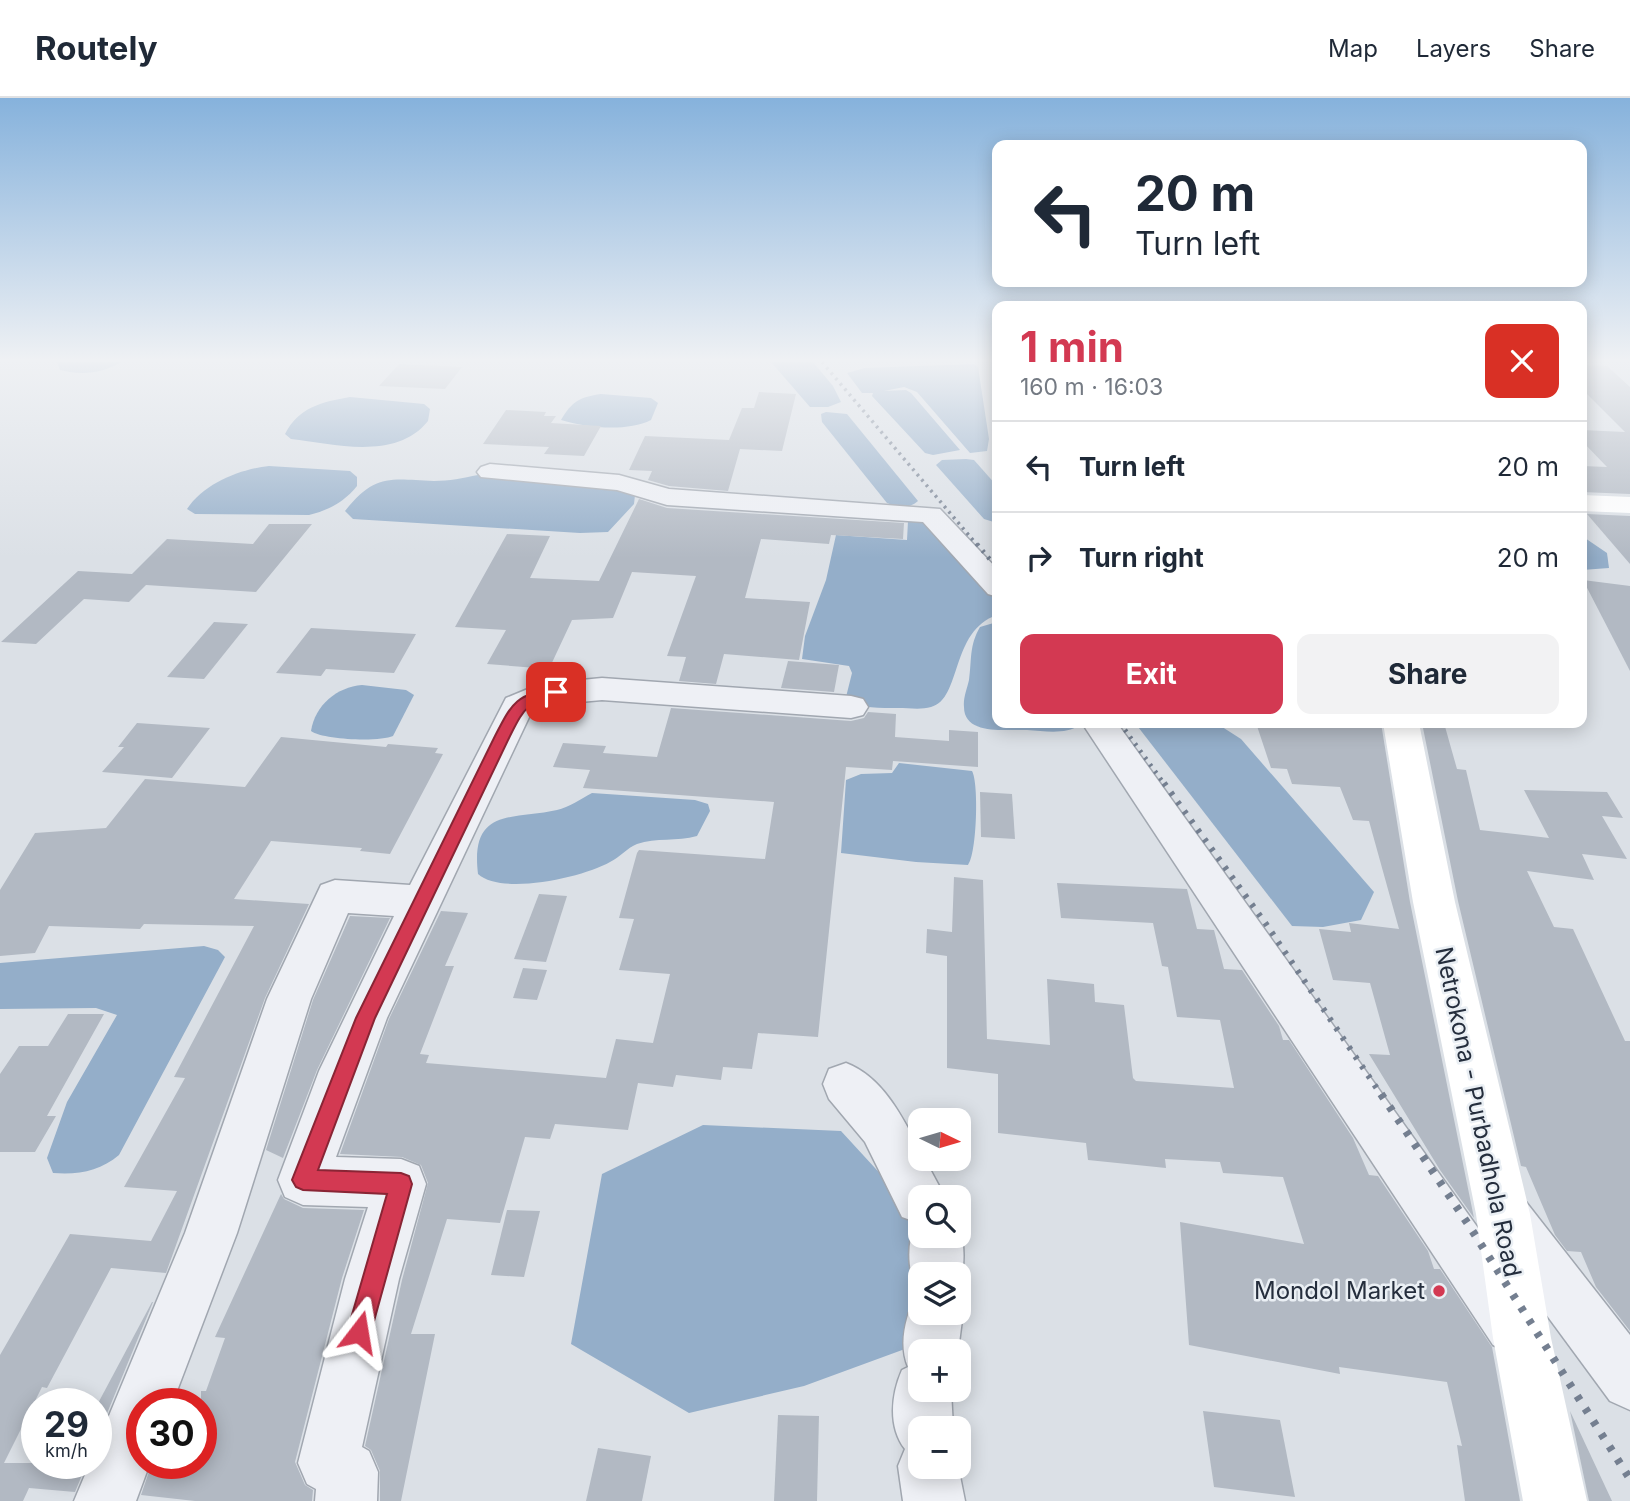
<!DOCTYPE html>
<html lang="en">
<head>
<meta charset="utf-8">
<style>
  :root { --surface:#fff; --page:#f2f2f3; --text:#1f2937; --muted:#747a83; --line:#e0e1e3; --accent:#d33952 }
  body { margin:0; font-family:Inter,sans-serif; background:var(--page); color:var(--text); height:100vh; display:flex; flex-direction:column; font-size:26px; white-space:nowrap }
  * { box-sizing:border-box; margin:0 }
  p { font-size:23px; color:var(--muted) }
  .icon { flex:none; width:38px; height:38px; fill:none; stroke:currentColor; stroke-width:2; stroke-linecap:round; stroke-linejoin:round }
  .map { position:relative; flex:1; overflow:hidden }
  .panel { position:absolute; left:992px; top:203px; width:595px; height:427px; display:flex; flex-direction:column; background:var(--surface); border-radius:14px; box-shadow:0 4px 18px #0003 }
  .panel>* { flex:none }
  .banner { position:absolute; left:992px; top:42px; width:595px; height:147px; border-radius:14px; box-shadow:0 4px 18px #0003; background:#fff; color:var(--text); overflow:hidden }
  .needle { width:46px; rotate:95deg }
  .buttons { position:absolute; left:908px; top:1010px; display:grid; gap:14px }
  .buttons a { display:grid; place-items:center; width:63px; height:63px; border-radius:14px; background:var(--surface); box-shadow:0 4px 18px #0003; font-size:35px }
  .speed { position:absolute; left:21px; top:1290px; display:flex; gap:14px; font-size:35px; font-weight:700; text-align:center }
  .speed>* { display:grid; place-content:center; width:91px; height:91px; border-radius:50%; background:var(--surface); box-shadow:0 4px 18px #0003; line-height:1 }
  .speed small { font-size:18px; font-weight:400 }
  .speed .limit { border:10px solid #d22; background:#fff; color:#111 }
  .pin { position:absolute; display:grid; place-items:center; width:60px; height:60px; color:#fff; margin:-30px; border-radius:14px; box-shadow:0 4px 10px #0006 }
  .me { position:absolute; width:77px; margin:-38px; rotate:14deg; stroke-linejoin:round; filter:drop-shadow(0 0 5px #0008) }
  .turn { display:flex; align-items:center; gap:24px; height:147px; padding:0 28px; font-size:32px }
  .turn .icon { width:91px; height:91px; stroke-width:2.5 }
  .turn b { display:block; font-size:49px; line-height:60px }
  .round { display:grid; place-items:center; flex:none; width:74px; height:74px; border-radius:14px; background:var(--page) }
  .headline { display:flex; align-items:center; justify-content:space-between; height:119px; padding:0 28px }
  h1 { font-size:42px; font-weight:700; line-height:52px; color:var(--accent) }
  .button { display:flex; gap:14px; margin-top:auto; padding:14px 28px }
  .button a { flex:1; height:80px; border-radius:14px; background:var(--accent); color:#fff; font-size:28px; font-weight:700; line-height:80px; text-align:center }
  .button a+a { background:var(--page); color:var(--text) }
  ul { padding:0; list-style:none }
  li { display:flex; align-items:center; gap:21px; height:91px; padding:0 28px; border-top:2px solid var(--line) }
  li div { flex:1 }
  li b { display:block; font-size:26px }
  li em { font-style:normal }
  header { display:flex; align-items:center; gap:42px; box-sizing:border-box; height:98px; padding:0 35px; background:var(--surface); border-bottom:2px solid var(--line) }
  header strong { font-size:33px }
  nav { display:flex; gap:38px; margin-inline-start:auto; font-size:24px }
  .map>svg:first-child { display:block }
</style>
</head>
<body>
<header>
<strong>Routely</strong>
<nav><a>Map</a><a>Layers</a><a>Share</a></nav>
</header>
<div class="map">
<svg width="1630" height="1403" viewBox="0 0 1630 1403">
  <rect width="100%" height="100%" fill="#dbe0e6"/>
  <!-- water -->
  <g fill="#94aec9">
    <path d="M57 264H122C101 275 84 278 60 272Z"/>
    <path d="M771 264H813L833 288 841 304 828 309H810Z"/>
    <path d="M974 266 978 269 989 341 987 353 970 355 917 294 904 289 884 293 906 292 911 295 960 352 933 357 925 355 872 298 873 295H862L847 275 865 270Z"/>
    <path d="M601 296 651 300 658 305 651 322C627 334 587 330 561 322 572 303 580 299 601 296Z"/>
    <path d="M350 299 424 306 430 311 428 323C396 363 334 346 291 341L285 336C299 309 322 304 350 299Z"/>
    <path d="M826 314 847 316 918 403C909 411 898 410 887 405L822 324 821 316Z"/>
    <path d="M966 361 974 362 997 388V425L984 421 936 367 942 362Z"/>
    <path d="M269 368 350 373 357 379V388C344 404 329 412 309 417L195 416 187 411C204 385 241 371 269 368Z"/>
    <path d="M478 377 627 391 635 397 634 406 608 434 580 435 353 421 345 413C375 375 390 381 434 383 449 383 463 380 478 377Z"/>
    <path d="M912 420 931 424 997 495V517C950 533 962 601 931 609 921 612 909 610 898 610 881 610 861 610 845 603L852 575 849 568 802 561 805 538 826 482 836 437 907 442 908 423Z"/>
    <path d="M1582 438 1607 455 1609 470 1582 472Z"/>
    <path d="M997 524 998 625 1080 627C1065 637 1045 633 1027 632 1007 631 964 638 964 609 963 600 967 591 969 582 972 561 969 548 980 529Z"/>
    <path d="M362 587 406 592 414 597 393 638C380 644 323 642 311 633 315 607 337 589 362 587Z"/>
    <path d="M1135 625H1216L1241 641 1374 794 1361 822 1323 829 1292 828Z"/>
    <path d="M899 665 972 673C979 685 977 756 968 767L916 764 841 755 846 682 861 676 892 675Z"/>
    <path d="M592 695 695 702 708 706 710 713 697 738C677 744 656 739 637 746 627 750 620 759 610 764 584 779 502 798 478 776 470 709 513 722 557 712 569 709 581 701 592 695Z"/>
    <path d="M204 848 218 852 225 859 119 1057C100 1073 79 1077 53 1075L47 1060 67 1004 117 917 96 910 0 911V865Z"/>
    <path d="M703 1027 841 1033 920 1119V1138H926L925 1176H920L924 1244 804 1288 689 1315 571 1246 602 1076Z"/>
  </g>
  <!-- building -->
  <g fill="#b2b9c3">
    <path d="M399 266 462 269 445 291 379 288Z"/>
    <path d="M1582 267 1607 268 1630 289V396L1582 394V368L1607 369 1582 343V332L1625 334 1582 291Z"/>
    <path d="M759 294 796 296 782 353 740 351 728 393 669 388 648 382 652 373 629 372 645 338 729 342 742 310H754Z"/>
    <path d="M506 312 546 314 544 318H556L551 325 601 328 584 358 544 356 549 349 483 346Z"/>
    <path d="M639 401 667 410 904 425 903 441 831 437 829 446 761 441 745 500 810 504 799 562 724 556 716 586 679 583 686 559 667 558 696 478 632 474 613 520 572 522 549 571 487 566 506 532 455 529 507 436 550 438 530 480 599 483Z"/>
    <path d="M1587 416 1630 418V466Z"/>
    <path d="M269 426H312L256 494 146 487 129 504 84 501 36 546 1 544 78 473 132 476 167 441 253 446Z"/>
    <path d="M1583 482 1630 488V573Z"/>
    <path d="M214 524 248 526 204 581 167 579Z"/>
    <path d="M311 530 416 536 394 575 326 571 321 578 276 575Z"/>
    <path d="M788 563 839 567 834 594 781 590Z"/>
    <path d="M671 610 851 623 864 620 868 614 896 616 895 639 949 643V632L978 634V669L893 663 892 672 846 669 818 939 758 935 752 971 723 969 721 982 676 977 673 989 638 985 628 1032 555 1026 550 1041 525 1039 500 1125 447 1121 411 1236H435L401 1403H380V1373L371 1352 365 1348 402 1182 428 1085 421 1067 402 1059 340 1056 389 921 441 813 468 815 445 868H454L420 956 429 957 426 965 606 980 616 941 653 945 670 876 619 872 634 821 619 820 637 755 639 752 765 761 774 704 583 690 590 672 553 669 563 645 606 648 603 655 657 659Z"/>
    <path d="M137 625 210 630 172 680 102 674 124 649H118Z"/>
    <path d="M1256 625H1381L1410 804 1474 1120 1440 1072 1369 956 1390 957 1370 885 1333 882 1319 831 1351 834 1349 825 1399 831 1369 723 1353 722 1340 689 1292 686 1287 671 1271 670Z"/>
    <path d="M1422 625H1444L1457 671 1466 672 1480 732 1549 740 1524 692 1607 694 1623 720 1602 718 1627 761 1582 756 1594 782 1527 773 1554 829 1573 831 1625 943H1630V1233L1596 1189 1581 1154 1567 1153 1555 1137 1526 1069 1521 1068 1458 803Z"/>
    <path d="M281 639 386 649 388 646 438 650 435 655 443 656 390 756 360 753 362 750 271 743 234 801 309 806 265 900 166 1175 111 1170 47 1290 42 1289 4 1365H87L75 1394 29 1390 23 1403H0V1257L70 1136 151 1143 177 1093 124 1089 185 980 174 979 254 828 144 826 140 831 49 828 35 855 0 858V792L35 735 106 730 145 681 245 689Z"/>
    <path d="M980 694 1012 696 1015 741 981 739Z"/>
    <path d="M954 779 983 782 987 941 1050 947 1047 881 1094 886 1095 904 1124 907 1133 980 1136 983 1234 990 1220 922 1177 919 1168 869 1162 868 1153 825 1061 820 1057 785 1187 791 1197 831 1214 832 1224 871 1242 872 1279 928 1283 942H1289L1353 1040 1369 1077 1378 1078 1428 1153 1434 1171H1440L1492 1249 1520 1403H1465L1457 1347 1462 1348 1447 1284 1339 1269 1340 1276 1189 1247 1180 1124 1304 1146 1283 1079 1223 1075 1220 1064 1165 1061 1166 1070 1088 1062 1086 1045 998 1035V976L947 970V858L926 855 927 831 952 834Z"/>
    <path d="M539 796 567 798 546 864 514 861Z"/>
    <path d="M350 818 390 820 317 972 283 1060 266 1052 313 902Z"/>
    <path d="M523 870 547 872 537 902 513 900Z"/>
    <path d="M68 916H104L47 1018H56L35 1054H0V976L19 948H48Z"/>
    <path d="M281 1096 284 1101 303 1110 364 1112 342 1180 295 1364 305 1387 313 1392 312 1403H195L141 1397 152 1365H201V1293H206L225 1240 215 1239Z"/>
    <path d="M507 1112 540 1113 524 1179 491 1177Z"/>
    <path d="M152 1204H153L96 1342V1309Z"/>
    <path d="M1203 1313 1280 1322 1295 1399 1214 1389Z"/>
    <path d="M1570 1313 1612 1403H1589Z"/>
    <path d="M778 1317 819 1318 817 1403H774Z"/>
    <path d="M598 1350 651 1358 642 1403H586Z"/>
  </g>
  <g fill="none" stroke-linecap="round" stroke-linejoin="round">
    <defs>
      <g id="street">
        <path d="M490 366 619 377 669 391 940 411 998 472V499L988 496 923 424 667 407 617 392 481 379 477 374 481 369Z"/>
        <path d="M602 580 851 598 863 601 868 609 863 617 851 620 602 602 547 607 531 615 387 920 336 1059 401 1061 419 1068 426 1086 399 1181 362 1349 369 1353 378 1374 377 1403H315L316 1391 307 1386 298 1365 345 1181 368 1109 303 1107 285 1099 278 1082 319 973 394 818 348 815 311 901 237 1135 172 1306H142V1365H150L136 1403H74L90 1365H96V1349L185 1135 267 901 321 787 335 782 410 787 506 600 540 586Z"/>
        <path d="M1082 625H1117L1533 1207 1541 1227 1533 1247 1513 1255 1493 1247Z"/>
        <path d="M846 965C883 979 903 1020 920 1053V1060H924L945 1099H920V1138H959V1131C965 1145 965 1170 959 1185V1176H920V1214H959V1203L963 1214 958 1253H920V1292H951L953 1330H920V1368H958L965 1403H903L898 1368 905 1351C888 1329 891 1297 902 1272L908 1269C898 1245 906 1218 917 1194 908 1172 906 1147 916 1124L902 1119 865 1044 829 1001 823 986 829 971Z"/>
        <path d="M1508 1096 1526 1104 1630 1237V1312L1610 1303 1490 1140 1482 1122 1490 1104Z"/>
      </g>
    </defs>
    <!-- street casing -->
    <use href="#street" stroke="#a1a7b0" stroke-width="3"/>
    <!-- street -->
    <use href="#street" fill="#eef0f5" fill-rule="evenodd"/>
    <!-- secondary -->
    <g fill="#fff" fill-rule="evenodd">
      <path d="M1582 397 1630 399V415L1582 413Z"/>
      <path d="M1383 625H1419L1455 804 1530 1116 1551 1240 1587 1403H1523L1493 1240 1476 1116 1413 804Z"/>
    </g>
    <!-- rail-far3 -->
    <path stroke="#747f90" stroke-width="3.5" stroke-dasharray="2.5 4.5" stroke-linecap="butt" d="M822 264 978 448"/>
    <!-- rail-far2 -->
    <g stroke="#747f90" stroke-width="4.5" stroke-dasharray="2.5 6" stroke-linecap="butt">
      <path d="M977 446 998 471"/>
      <path d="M1120 625 1165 687"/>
    </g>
    <!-- rail-far1 -->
    <path stroke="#747f90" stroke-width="6" stroke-dasharray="3.5 8" stroke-linecap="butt" d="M1164 685 1266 826 1382 998"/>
    <!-- rail -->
    <path stroke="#747f90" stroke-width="8" stroke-dasharray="5 10" stroke-linecap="butt" d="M1381 996 1468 1126 1630 1381"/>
  </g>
  <!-- sky -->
  <linearGradient id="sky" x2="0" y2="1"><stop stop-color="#86b2dc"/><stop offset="0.57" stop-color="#eff1f4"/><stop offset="1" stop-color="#eff1f4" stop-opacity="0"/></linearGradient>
  <rect width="1630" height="460" fill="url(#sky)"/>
  <!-- route -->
  <path fill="#d33952" stroke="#892535" stroke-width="2" d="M556 590 562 591V597C527 606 526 606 510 638L375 920 318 1072 401 1075 409 1078 412 1086 371 1234 367 1242 359 1246 350 1242 347 1234 387 1096 303 1092 296 1089 292 1082 356 920 495 638C513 603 516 597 556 590Z"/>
  <!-- markers -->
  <circle fill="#d33952" stroke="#eaeff4" stroke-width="2.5" cx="1439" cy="1193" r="7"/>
  <g text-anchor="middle" stroke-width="5" stroke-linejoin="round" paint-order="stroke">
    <!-- near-street labels -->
    <g font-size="24" fill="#252e3d" stroke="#eaeff4">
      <text transform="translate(1478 1014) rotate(78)" y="8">Netrokona - Purbadhola Road</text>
    </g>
    <!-- near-poi labels -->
    <g font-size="24" fill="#252e3d" stroke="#eaeff4" text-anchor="end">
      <text x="1425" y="1201">Mondol Market</text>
    </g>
  </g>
</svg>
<div class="buttons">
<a><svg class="needle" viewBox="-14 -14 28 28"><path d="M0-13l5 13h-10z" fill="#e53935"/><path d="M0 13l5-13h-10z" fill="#747a83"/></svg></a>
<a><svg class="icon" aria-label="search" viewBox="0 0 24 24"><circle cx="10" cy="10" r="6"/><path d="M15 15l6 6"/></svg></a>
<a><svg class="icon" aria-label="layers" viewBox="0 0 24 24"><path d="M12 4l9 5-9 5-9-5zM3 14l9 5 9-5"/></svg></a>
<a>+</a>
<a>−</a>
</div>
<div class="speed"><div>29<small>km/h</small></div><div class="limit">30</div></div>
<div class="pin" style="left:556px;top:594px;background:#d93025"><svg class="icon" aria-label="arrive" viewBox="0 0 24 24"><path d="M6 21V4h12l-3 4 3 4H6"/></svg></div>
<svg class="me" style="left:359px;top:1234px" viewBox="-20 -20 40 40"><path d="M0-17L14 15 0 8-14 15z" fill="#d33952" stroke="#fff" stroke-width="4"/></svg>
<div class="banner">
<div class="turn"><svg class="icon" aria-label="left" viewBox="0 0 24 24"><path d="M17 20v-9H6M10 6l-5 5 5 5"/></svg><div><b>20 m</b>Turn left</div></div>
</div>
<section class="panel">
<div class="headline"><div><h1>1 min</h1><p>160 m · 16:03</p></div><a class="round" style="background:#d93025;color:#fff"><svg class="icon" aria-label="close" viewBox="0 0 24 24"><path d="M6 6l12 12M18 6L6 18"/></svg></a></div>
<ul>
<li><svg class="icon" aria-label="left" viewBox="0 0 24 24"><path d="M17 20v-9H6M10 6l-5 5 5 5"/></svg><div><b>Turn left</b></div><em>20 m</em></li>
<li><svg class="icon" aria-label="right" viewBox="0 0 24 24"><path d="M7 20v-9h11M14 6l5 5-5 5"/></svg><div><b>Turn right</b></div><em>20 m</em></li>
</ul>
<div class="button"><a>Exit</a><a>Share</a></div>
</section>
</div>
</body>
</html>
